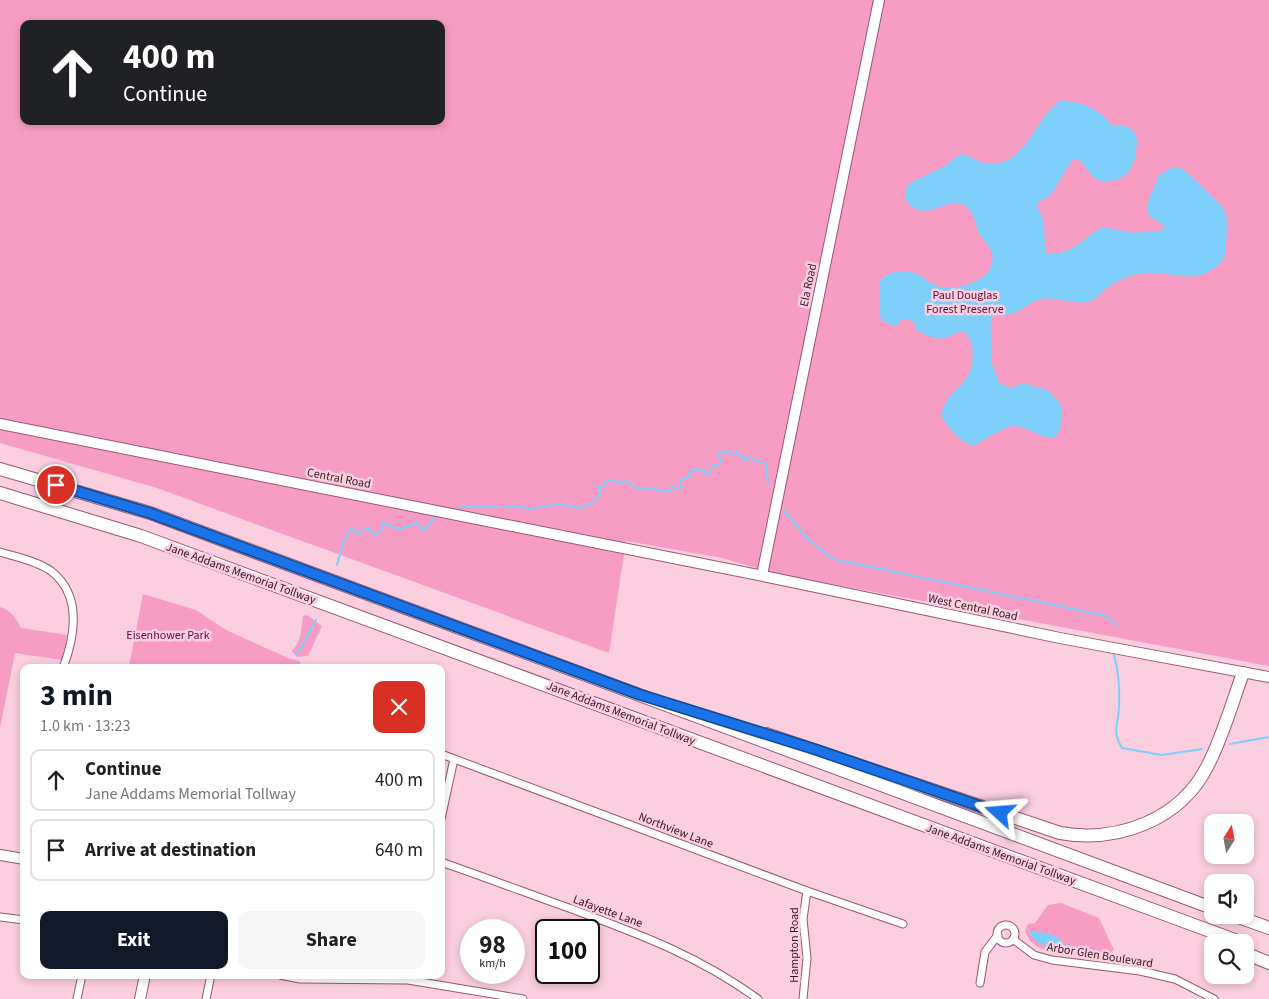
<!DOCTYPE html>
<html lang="en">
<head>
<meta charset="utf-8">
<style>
  :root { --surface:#fff; --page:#f6f6f6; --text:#202124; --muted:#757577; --line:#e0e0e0; --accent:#111827 }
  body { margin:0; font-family:"Source Sans 3",sans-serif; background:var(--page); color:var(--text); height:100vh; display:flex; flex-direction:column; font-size:19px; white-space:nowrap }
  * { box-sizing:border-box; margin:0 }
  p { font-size:16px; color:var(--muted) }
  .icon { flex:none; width:28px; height:28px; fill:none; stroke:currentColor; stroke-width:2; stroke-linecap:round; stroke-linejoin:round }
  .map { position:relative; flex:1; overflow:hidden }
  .panel { position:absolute; left:20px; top:664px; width:425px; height:315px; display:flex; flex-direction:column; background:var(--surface); border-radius:10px; box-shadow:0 2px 8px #0003 }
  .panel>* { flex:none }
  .guide { position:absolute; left:20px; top:20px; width:425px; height:105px; border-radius:10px; box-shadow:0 2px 8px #0003; background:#202124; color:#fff; overflow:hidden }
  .needle { width:32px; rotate:11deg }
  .fabs { position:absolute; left:1204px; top:814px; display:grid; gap:10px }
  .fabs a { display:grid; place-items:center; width:50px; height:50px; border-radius:10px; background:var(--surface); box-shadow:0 2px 8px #0003; font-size:25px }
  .speed { position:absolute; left:460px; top:919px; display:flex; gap:10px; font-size:25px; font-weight:700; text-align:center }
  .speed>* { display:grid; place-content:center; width:65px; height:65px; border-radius:50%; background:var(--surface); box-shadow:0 2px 8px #0003; line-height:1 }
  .speed small { font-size:12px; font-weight:400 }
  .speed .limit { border:2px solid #111; border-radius:8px; background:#fff; color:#111 }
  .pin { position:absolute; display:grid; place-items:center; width:42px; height:42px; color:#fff; margin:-21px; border:2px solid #fff; border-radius:50%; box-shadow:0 1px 5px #0007 }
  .me { position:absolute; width:55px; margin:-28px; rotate:289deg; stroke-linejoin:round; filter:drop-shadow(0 0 4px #0008) }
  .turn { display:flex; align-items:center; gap:18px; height:105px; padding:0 20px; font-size:22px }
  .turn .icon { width:65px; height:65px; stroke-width:2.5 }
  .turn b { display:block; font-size:35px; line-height:42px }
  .round { display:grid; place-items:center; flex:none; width:52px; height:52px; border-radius:10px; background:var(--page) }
  .headline { display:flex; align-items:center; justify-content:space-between; height:85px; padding:0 20px }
  h1 { font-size:30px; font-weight:700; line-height:38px; color:var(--accent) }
  .button { display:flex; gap:10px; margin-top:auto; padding:10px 20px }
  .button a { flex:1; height:58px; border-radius:10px; background:var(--accent); color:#fff; font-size:20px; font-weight:700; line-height:58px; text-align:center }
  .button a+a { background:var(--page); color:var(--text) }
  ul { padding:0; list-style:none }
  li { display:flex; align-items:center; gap:15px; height:62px; margin:0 10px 8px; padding:0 10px; border:2px solid var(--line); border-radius:10px }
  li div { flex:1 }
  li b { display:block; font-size:19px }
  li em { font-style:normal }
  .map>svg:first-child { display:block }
</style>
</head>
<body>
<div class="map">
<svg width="1269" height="999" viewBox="0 0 1269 999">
  <rect width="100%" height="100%" fill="#fbcee0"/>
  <!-- green -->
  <g fill="#f79dc4" fill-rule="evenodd">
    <path d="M0 0H1269V666L773 573 722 558 626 541 609 653 157 488 0 443ZM24 24H441V121H24Z"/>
    <path d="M143 594 196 610 226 630 288 658 300 661 301 667H129Z"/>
    <path d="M0 607C11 610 16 618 21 628L67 635 62 660 15 653 0 728Z"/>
    <path d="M307 615 322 626 308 656 297 657 292 651C302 641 301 628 303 616Z"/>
    <path d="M1061 903 1099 918 1114 950 1101 958 1054 952 1039 948 1030 941 1025 931 1028 924 1035 923 1048 905Z"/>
  </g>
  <!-- water -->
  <g fill="#7ed0fb">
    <path d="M1062 100C1082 102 1099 109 1112 125 1120 125 1129 125 1134 132 1138 137 1137 145 1136 151 1134 169 1124 183 1103 181 1089 180 1087 164 1077 159L1072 160 1050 196 1039 201 1037 207 1044 222 1045 251 1048 254C1076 254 1081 237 1103 227L1135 233 1163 230V225L1149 216C1144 196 1155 193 1158 176 1163 172 1172 166 1179 167 1184 168 1225 208 1226 213 1228 228 1226 244 1224 259 1196 289 1179 271 1145 273 1129 274 1116 281 1103 291 1099 295 1093 301 1087 302 1071 305 1055 295 1038 300 1026 304 1018 315 1004 315L999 311C986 317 992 333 992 343 992 350 990 357 992 363 993 370 998 375 998 382L1010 388 1023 383 1049 391 1061 405C1064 464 1037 425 1012 426 1005 427 981 441 974 446 959 442 948 428 941 415 946 395 958 391 968 375 975 363 975 340 963 331 955 332 951 337 944 338 934 340 925 334 916 330V324L910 320 901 319 898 325 894 326 881 320 879 311 880 281C889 270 906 269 919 275 924 277 929 283 935 285 951 292 981 284 990 269 992 264 993 259 992 254 991 247 984 241 980 235 975 225 975 211 964 205 947 195 931 222 910 205 903 198 905 193 908 184L945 166 960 154C969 155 980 163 989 164 1029 164 1033 117 1062 100Z"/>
    <path d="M1028 931C1041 932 1057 933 1064 944L1075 947C1059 951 1036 948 1028 931Z"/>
  </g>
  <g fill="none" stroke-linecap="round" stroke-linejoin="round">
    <!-- stream -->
    <g stroke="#7ed0fb" stroke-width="2">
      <path d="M505 506H520L529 509 558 504 581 508 593 502 601 493 598 486H604L605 482 613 480 622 483 627 481 637 489C641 487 663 490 668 492L672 486 676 489 681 487 680 480 690 476 689 473 695 469 699 471 703 469 706 474H709L713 464 719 465 721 460 718 453 727 451 731 454 738 453 745 460 748 457 766 464 768 485"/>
      <path d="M459 507H498"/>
      <path d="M784 511 809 540 833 559 1102 615 1110 618 1116 626"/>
      <path d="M337 565 345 537 352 528 357 534 367 528 374 535 381 531 383 523 399 529 417 523 423 531 434 518"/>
      <path d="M297 654 316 620"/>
      <path d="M1114 655C1119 673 1120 688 1119 706 1119 724 1111 730 1122 748L1162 755 1202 749"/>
      <path d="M294 668V662"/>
      <path d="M1230 744 1269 737"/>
    </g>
    <defs>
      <g id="street">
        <path d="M0 552C16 557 37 561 51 571 82 595 75 636 63 668"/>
        <path d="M441 754 807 891 903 924"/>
        <path d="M441 819 454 759"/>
        <path d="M441 862C487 878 532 895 577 911 644 936 700 957 758 999"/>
        <path d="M0 917 24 920"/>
        <circle cx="1006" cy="934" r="9"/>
        <path d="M1013 939 1034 955 1052 960 1140 971 1175 979 1214 999"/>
        <path d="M280 975 300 979 408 980 523 999"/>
        <path d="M980 983 985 952 998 935"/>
        <path d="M77 999 82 975"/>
        <path d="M206 999 211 975"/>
        <path d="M803 999 807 958 803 919 807 891"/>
      </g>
      <g id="secondary">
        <path d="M0 424 768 577 1060 638 1269 677"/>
        <path d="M762 575 879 0"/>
        <path d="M0 855 24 859"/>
        <path d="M140 999 145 975"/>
      </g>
      <g id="highway">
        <path d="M0 469 150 513 1212 908"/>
        <path d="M0 493 141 536 1240 942"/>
        <path d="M766 734 1060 833C1118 843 1181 820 1208 765 1223 736 1232 703 1243 673"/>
        <path d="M1233 915 1269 928"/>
        <path d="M1245 953 1269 963"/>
      </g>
    </defs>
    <!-- street casing -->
    <use href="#street" stroke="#975673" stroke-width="9"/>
    <!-- secondary casing -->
    <use href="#secondary" stroke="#975673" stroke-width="12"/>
    <!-- highway casing -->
    <use href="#highway" stroke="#975673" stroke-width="14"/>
    <!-- street -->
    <use href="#street" stroke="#fff" stroke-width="7"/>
    <!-- secondary -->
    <use href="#secondary" stroke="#fff" stroke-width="10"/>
    <!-- highway -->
    <use href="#highway" stroke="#fff" stroke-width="12"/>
  </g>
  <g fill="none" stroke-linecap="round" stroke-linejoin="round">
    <defs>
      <path id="route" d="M56 485 150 513 638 694 814 749 1000 813"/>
    </defs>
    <!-- route casing -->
    <use href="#route" stroke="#114b97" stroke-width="12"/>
    <!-- route -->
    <use href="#route" stroke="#1a73e8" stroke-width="9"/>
  </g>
  <g text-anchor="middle" stroke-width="5" stroke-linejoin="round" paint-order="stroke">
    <!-- street labels -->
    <g font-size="12" fill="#321723" stroke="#fbcee0">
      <text transform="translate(808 285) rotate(-78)" y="4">Ela Road</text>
      <text transform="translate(339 478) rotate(11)" y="4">Central Road</text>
      <text transform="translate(241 573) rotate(20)" y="4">Jane Addams Memorial Tollway</text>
      <text transform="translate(973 607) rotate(12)" y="4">West Central Road</text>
      <text transform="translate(621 713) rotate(21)" y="4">Jane Addams Memorial Tollway</text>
      <text transform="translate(676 830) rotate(21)" y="4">Northview Lane</text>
      <text transform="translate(1001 854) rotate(20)" y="4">Jane Addams Memorial Tollway</text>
      <text transform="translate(608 911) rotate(20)" y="4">Lafayette Lane</text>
      <text transform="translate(794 945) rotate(-90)" y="4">Hampton Road</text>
      <text transform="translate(1100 955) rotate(9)" y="4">Arbor Glen Boulevard</text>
    </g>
    <!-- park labels -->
    <g font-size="12" fill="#5c0d39" stroke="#fbcee0">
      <text x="965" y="299">Paul Douglas<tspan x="965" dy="14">Forest Preserve</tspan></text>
      <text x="168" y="639">Eisenhower Park</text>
    </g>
  </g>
</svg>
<div class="fabs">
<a><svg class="needle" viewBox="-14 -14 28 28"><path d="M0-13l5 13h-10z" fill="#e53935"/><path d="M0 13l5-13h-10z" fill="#757577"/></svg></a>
<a><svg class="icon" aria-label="sound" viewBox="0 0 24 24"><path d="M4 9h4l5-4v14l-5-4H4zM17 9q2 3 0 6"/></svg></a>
<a><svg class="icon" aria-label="search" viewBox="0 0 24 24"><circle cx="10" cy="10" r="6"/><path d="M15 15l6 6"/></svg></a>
</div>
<div class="speed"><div>98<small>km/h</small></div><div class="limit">100</div></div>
<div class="pin" style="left:56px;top:485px;background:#d93025"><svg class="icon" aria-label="arrive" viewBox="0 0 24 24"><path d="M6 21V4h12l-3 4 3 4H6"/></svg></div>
<svg class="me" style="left:1000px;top:813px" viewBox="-20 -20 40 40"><path d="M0-17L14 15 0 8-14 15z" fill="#1a73e8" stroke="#fff" stroke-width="4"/></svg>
<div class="guide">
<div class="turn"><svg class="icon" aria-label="ahead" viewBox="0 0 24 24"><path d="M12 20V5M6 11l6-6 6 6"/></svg><div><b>400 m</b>Continue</div></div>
</div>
<section class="panel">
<div class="headline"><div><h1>3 min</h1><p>1.0 km · 13:23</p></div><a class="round" style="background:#d93025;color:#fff"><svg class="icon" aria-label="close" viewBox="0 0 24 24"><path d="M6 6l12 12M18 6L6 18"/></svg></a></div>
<ul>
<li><svg class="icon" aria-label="ahead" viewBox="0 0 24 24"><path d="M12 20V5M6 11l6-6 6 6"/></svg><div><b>Continue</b><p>Jane Addams Memorial Tollway</p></div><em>400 m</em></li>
<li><svg class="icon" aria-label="arrive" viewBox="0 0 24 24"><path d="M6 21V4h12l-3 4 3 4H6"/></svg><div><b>Arrive at destination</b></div><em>640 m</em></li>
</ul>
<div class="button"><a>Exit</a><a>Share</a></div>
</section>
</div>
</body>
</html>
